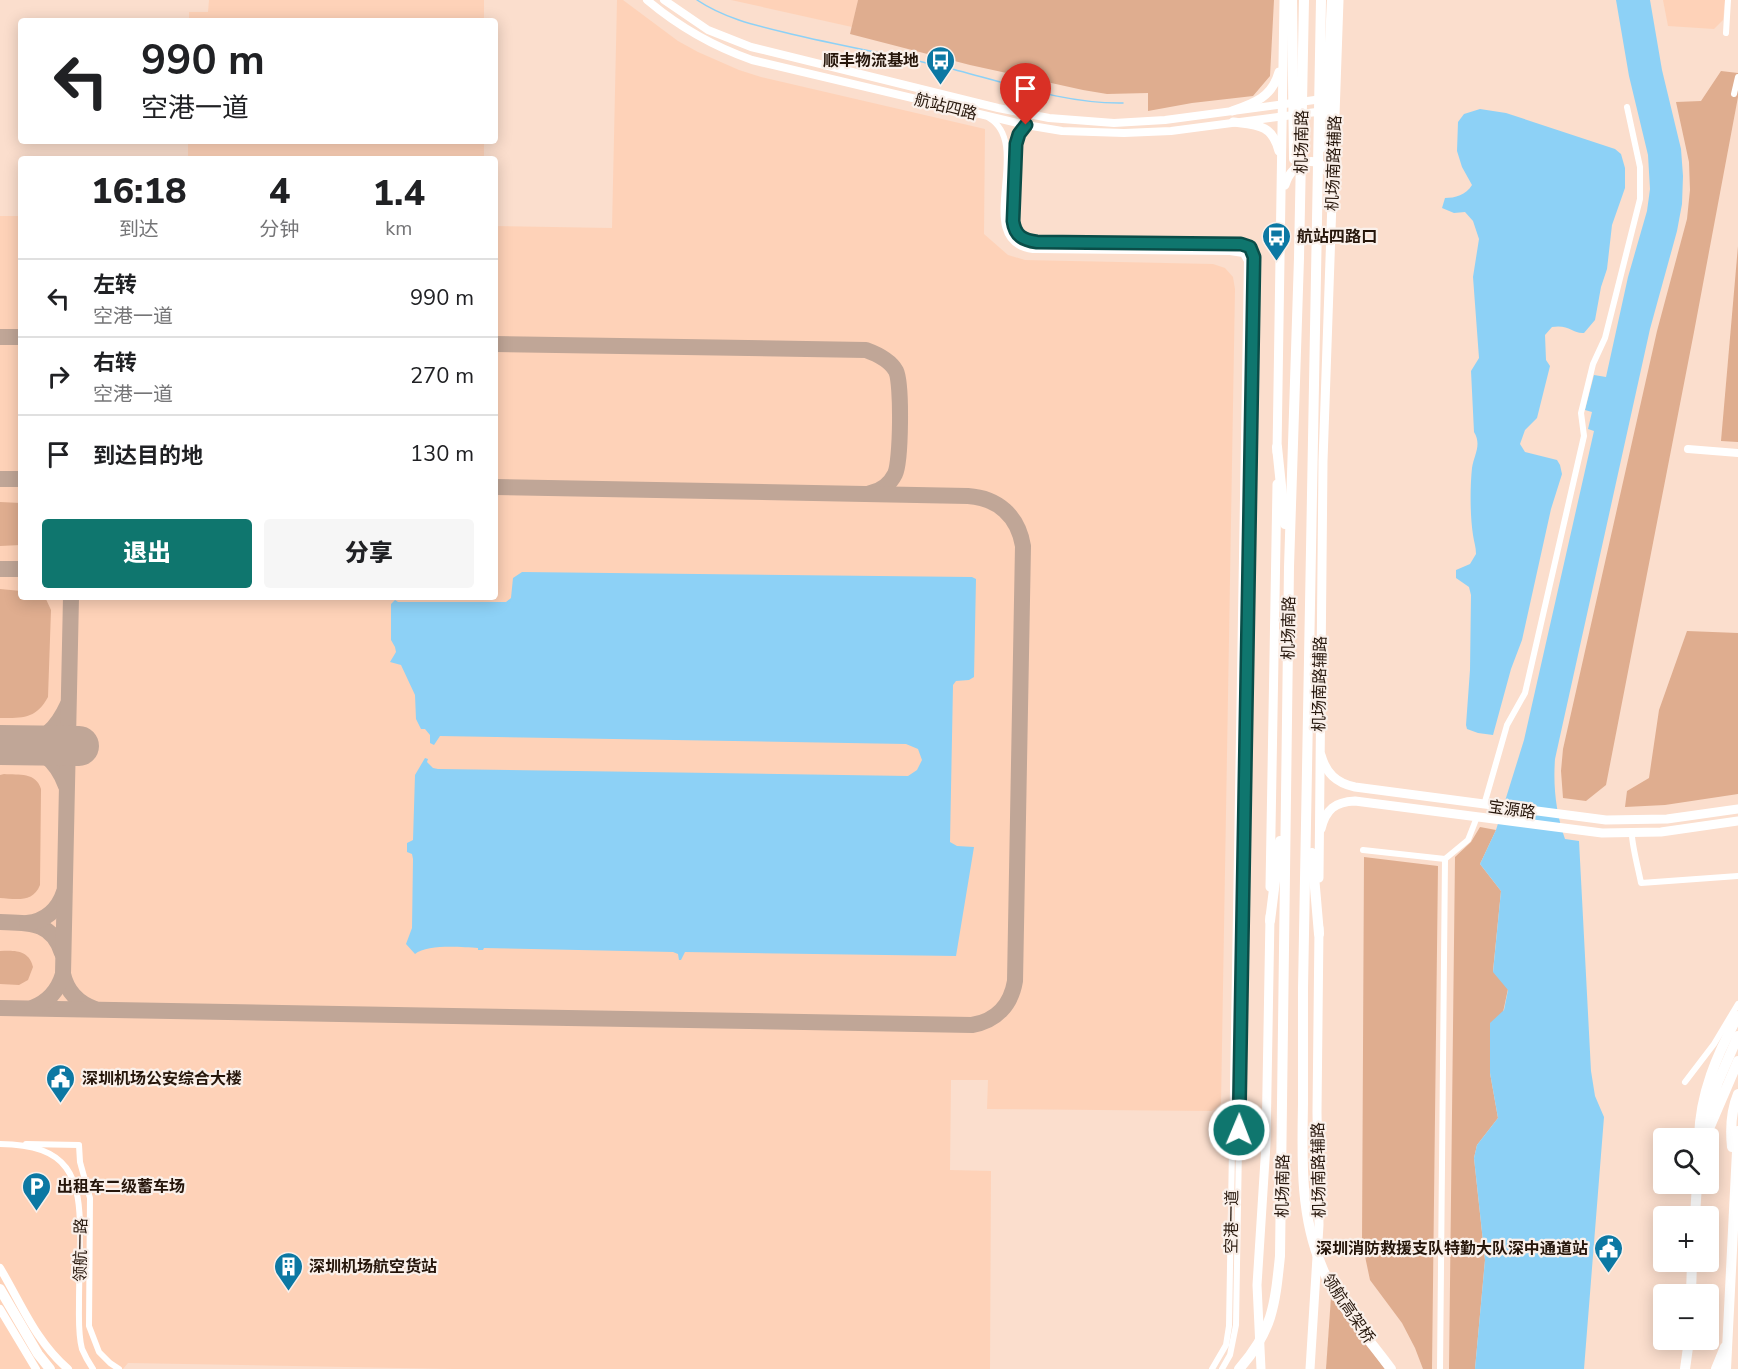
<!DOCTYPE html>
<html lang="zh">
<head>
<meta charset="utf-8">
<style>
  :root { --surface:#fff; --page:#f6f6f6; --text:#202124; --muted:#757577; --line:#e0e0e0; --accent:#0f766e }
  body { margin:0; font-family:"Nunito Sans","Noto Sans SC",sans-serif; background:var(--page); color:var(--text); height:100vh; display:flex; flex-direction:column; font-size:22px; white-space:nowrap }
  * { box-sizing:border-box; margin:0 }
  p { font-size:20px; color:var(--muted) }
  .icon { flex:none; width:33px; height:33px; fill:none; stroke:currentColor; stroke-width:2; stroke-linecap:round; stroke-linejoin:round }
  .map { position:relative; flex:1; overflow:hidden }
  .side { position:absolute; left:18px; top:156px; width:480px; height:444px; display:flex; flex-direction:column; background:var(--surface); border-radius:6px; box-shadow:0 3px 15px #0003 }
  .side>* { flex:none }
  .banner { position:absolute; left:18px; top:18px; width:480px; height:126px; border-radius:6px; box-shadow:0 3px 15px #0003; background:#fff; color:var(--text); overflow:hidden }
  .tools { position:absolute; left:1653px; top:1128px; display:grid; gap:12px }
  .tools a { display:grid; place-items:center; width:66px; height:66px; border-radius:6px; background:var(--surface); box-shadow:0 3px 15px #0003; font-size:30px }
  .pin { position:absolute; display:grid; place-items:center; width:51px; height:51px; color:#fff; margin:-62px -26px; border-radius:50% 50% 50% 0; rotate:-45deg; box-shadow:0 0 6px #0007 }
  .pin .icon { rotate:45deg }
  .me { position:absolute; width:66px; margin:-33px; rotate:1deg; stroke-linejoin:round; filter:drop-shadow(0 0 4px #0008) }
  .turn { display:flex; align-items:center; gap:21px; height:126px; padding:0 24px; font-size:27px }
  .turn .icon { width:78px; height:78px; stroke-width:2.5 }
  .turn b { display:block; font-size:42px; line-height:51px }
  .eta { display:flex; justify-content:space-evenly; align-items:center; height:102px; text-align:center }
  .eta b { font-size:36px; font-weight:800; line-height:42px }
  .button { display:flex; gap:12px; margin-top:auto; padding:12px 24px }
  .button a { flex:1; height:69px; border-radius:6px; background:var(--accent); color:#fff; font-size:24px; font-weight:800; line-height:69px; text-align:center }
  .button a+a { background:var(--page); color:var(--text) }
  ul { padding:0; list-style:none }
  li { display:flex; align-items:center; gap:18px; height:78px; padding:0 24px; border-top:2px solid var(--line) }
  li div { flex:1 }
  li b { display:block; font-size:22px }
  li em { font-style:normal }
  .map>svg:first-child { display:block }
</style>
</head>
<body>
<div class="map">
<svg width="1738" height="1369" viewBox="0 0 1738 1369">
  <rect width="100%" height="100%" fill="#fbdecd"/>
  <!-- built -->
  <g fill="#fed2b8">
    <path d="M209 0H484V21H189V12H208Z"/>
    <path d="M617 0H623L678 41 698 52 739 70 761 77 985 129 984 234 1008 255 1025 260 1213 264 1225 268 1233 277 1235 289 1221 1104 1212 1111 987 1109 988 1080H951L950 1170 991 1171 990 1369H453L128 1363 123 1369H0V216H21V597H495V226L612 228Z"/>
    <path d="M731 0H858L852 27Z"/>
    <path d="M1663 0H1725L1723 20 1714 29 1668 26Z"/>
    <rect x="188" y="141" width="296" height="18"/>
  </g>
  <!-- green -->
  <g fill="#dfad8f">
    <path d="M858 0H1274L1270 76 1253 96 1192 103 1148 111V93L1107 94 1083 90 970 65 850 34Z"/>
    <path d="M1721 71 1738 73V97L1694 332 1606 785 1586 801 1563 798 1561 771 1563 749 1657 331 1687 219 1690 190 1689 162 1676 102 1701 101Z"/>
    <path d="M1738 246V442L1721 441Z"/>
    <path d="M0 502 21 503V545L0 546Z"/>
    <path d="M0 589 21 591V597H45L51 610 48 697C36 719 23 718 0 718Z"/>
    <path d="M1687 631 1738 633V794L1665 805 1625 807 1627 791 1649 778 1659 710Z"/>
    <path d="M4 774C19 775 36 772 41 789L40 885C33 903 16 899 0 898V775Z"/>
    <path d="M1480 827 1496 830 1480 864 1501 891 1493 971 1508 989 1490 1073 1498 1118 1477 1145 1474 1158 1485 1260 1475 1369H1449L1455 857 1471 842Z"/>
    <path d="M1364 857 1438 866 1432 1369H1423L1415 1348 1402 1323 1370 1280 1362 1242Z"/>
    <path d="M0 951C15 950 29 950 33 967L28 980 19 985 0 984Z"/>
    <path d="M1331 1297 1385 1369H1326Z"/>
  </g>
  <!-- water -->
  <g fill="#8dd1f6">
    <path d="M1616 0H1650L1662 70 1681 149 1683 176 1682 204 1677 231 1650 329 1555 759C1553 787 1556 813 1565 839L1579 841 1591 1071 1595 1096 1604 1117 1584 1369H1475L1485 1260 1474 1158 1477 1145 1498 1118 1490 1073V1023L1504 1010 1508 990 1493 972 1501 891 1480 864 1496 830 1524 740 1594 431 1588 429 1592 412 1585 410 1594 375 1606 377 1628 277 1647 211 1650 189 1648 155 1629 76Z"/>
    <path d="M1480 109 1506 113 1615 149 1621 154 1625 168V188L1612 225 1607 269 1601 287 1595 320 1584 333C1573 334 1569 324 1552 327L1545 335 1546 360 1550 366 1537 418 1525 430 1520 444 1525 452 1557 460 1560 465 1562 474 1551 509 1522 640 1511 669 1493 735 1478 733 1467 729 1466 725 1470 670 1471 595 1469 587 1456 578V570L1470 564 1476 554C1476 547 1474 542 1473 535 1470 516 1470 487 1472 468 1474 455 1482 445 1474 432L1471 371 1479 358 1473 277 1479 239 1473 221 1465 212 1454 213 1442 208 1445 198C1455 198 1466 195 1472 185L1462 167 1457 151 1458 122 1464 114Z"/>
    <path d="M522 572 972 577 976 579 974 677 969 680 956 681 953 685 950 842 957 846 974 847 956 956 685 952 681 960H679L678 954 673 952 484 948 483 950H478V948C461 947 427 944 415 954L406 944 412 928 413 859 412 854 407 852V843L413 840 415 775 425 758 428 759 427 762 433 768 438 769 908 776 917 770 922 760 918 749 906 744 440 736 434 745 430 743V735L425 729H421L416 719 415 695 401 665 390 662 396 652 395 647 391 640V604L395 600 398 602H506L511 598 513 578Z"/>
  </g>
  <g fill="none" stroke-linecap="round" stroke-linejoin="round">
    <!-- stream -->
    <path stroke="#8dd1f6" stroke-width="1.5" d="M697 0C725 19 758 26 791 34 842 46 893 55 944 67 1002 81 1062 104 1123 103"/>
    <!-- taxiway -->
    <g stroke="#c0a697" stroke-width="16">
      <path d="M0 337H21"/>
      <path d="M495 344 866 350C877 354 890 360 896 371 902 383 901 462 895 474 890 484 881 491 870 493"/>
      <path d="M0 479H21"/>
      <path d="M0 569H21"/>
      <path d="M17 745C44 742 57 728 68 704"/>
      <path d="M0 746 3 745"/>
      <path d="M21 746C44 749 58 764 66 786"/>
      <path d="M0 922C29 923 52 921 62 953"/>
      <path d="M27 923C45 921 58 910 64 892"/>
      <path d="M63 974C67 992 78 1003 95 1009"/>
      <path d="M0 1008 972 1025C996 1021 1011 1005 1015 981L1023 546C1018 516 998 498 968 496L495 487"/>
      <path d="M32 1008C48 1002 58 991 63 974L71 597"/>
    </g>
    <!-- runway -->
    <path stroke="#c0a697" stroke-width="40" d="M0 745 79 746"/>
    <!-- minor -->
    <g stroke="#fff" stroke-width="6">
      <path d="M1726 33 1728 0"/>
      <path d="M1734 94 1738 77"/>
      <path d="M989 118C1035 145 970 242 1033 250L1230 252 1243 254 1247 261 1229 1326 1226 1345 1212 1369"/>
      <path d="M1026 125 1019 134 1016 144 1013 221C1015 236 1023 240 1037 242L1241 245 1249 247 1254 257 1236 1325 1230 1355 1222 1369"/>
      <path d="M1484 805 1507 725 1525 693 1584 436 1581 413 1593 364 1605 338 1640 199V167L1627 107"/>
      <path d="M1632 833C1631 841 1639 872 1641 883L1738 876"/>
      <path d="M1363 850 1445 859"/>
      <path d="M1685 1082 1714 1044 1738 1004"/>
      <path d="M0 1144C69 1145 81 1175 80 1239 80 1260 79 1282 79 1303 79 1318 78 1334 82 1349 85 1356 89 1363 93 1369"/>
      <path d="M26 1144 79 1145 80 1162 90 1198 89 1326 99 1352 110 1363 119 1369"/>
      <path d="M1440 1369 1445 859 1468 840 1477 817"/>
    </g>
    <!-- tertiary -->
    <g stroke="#fff" stroke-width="8">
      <path d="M647 0C679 27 712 46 752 60L1026 125 1062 131 1124 133 1171 131 1324 111"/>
      <path d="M664 0 708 30 751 47 998 108 1049 118 1114 123 1165 120 1322 99"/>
      <path d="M1688 449 1738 453"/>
      <path d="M0 1268C21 1303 36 1342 68 1369"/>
      <path d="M0 1309 36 1369"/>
    </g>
    <!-- secondary -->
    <g stroke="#fff" stroke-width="9">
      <path d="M1321 755C1326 773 1336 783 1355 787L1606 820 1667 819 1738 809"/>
      <path d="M1321 829C1326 809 1335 802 1355 801L1602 833 1661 832 1738 821"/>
    </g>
    <!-- primary -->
    <g stroke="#fff" stroke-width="9">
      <path d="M1232 111C1255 103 1272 97 1279 72"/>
      <path d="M1233 122C1257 125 1272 124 1279 151"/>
      <path d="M1285 185C1293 159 1322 151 1331 180"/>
      <path d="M1277 452 1284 0"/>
      <path d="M1319 878 1323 461 1339 0"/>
      <path d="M1270 887 1277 484"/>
      <path d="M1261 1369 1257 1285 1266 1144 1270 916"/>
      <path d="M1310 1369 1319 1225 1317 1112 1319 928"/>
    </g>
    <!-- trunk -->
    <g stroke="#fff" stroke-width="10">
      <path d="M1292 0 1294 159"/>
      <path d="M1321 0 1303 989C1303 1027 1303 1065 1303 1104 1302 1158 1300 1216 1322 1267 1337 1305 1367 1336 1391 1369"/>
      <path d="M1325 147 1332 0"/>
      <path d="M1277 447 1285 524"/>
      <path d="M1312 853 1319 934"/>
      <path d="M1270 921 1280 841"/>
      <path d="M0 1289 38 1354 50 1369"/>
      <path d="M1239 1369C1273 1331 1275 1304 1280 1256L1289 567 1299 258 1304 0"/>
    </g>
    <!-- motorway -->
    <g stroke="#fff" stroke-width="10">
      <path d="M1705 1123 1718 1082 1738 1036"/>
      <path d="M1699 1138C1700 1094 1717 1054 1738 1016"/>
      <path d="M1705 1138 1738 1061"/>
      <path d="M1732 1147C1730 1128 1731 1111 1738 1094"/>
      <path d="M1695 1216 1697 1184"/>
      <path d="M1691 1294 1692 1262"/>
      <path d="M1685 1369 1689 1340"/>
      <path d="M1716 1369 1725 1347"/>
      <path d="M1726 1369 1738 1131"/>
    </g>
  </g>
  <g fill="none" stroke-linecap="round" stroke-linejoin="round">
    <defs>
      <path id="route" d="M1026 125 1019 134 1016 144 1013 221C1015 236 1023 240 1037 242L1241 244 1250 247 1254 257 1239 1130"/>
    </defs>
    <!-- route casing -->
    <use href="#route" stroke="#0a4d48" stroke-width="15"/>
    <!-- route -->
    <use href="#route" stroke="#0f766e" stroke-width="10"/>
  </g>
  <!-- icons -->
  <defs>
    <symbol id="bus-pin" viewBox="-11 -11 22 30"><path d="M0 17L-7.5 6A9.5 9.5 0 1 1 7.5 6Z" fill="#0c78a3" stroke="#faf0ea"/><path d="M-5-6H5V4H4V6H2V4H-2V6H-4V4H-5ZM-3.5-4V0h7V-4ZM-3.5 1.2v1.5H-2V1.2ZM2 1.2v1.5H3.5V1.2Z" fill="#fff"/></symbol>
    <symbol id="civic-pin" viewBox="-11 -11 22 30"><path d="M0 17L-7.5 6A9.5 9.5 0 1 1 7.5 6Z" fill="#0c78a3" stroke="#faf0ea"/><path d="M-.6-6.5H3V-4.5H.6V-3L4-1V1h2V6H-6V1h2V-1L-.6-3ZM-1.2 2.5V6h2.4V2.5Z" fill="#fff"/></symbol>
    <symbol id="parking-pin" viewBox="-11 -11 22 30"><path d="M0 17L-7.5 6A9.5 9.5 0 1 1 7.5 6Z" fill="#0c78a3" stroke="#faf0ea"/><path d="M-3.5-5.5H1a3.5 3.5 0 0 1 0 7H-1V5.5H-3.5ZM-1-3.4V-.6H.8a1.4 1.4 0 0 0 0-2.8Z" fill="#fff"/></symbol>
    <symbol id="building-pin" viewBox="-11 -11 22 30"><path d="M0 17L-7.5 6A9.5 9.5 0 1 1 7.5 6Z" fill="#0c78a3" stroke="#faf0ea"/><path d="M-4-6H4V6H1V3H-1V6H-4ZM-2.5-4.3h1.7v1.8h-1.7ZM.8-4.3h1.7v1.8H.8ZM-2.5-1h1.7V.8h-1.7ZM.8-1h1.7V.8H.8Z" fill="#fff"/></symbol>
  </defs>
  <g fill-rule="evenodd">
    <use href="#bus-pin" x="924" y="44" width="33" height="45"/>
    <use href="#bus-pin" x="1260" y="220" width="33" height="45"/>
    <use href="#civic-pin" x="44" y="1062" width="33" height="45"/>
    <use href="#parking-pin" x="20" y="1170" width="33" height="45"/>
    <use href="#civic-pin" x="1592" y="1232" width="33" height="45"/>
    <use href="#building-pin" x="272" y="1250" width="33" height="45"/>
  </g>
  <g text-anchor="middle" stroke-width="4.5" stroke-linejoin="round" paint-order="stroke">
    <!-- poi labels -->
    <g font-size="16" font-weight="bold" fill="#26160b" stroke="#faf0ea" text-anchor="start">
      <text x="919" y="66" text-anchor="end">顺丰物流基地</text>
      <text x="1297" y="242">航站四路口</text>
      <text x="82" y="1084">深圳机场公安综合大楼</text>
      <text x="57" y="1192">出租车二级蓄车场</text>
      <text x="1588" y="1254" text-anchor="end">深圳消防救援支队特勤大队深中通道站</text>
      <text x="309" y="1272">深圳机场航空货站</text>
    </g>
    <!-- street labels -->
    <g font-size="16" fill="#26160b" stroke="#faf0ea">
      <text transform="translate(946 106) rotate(14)" y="6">航站四路</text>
      <text transform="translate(1301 142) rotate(-89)" y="6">机场南路</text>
      <text transform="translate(1333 163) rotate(-88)" y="6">机场南路辅路</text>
      <text transform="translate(1288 628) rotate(-89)" y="6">机场南路</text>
      <text transform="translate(1319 684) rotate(-89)" y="6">机场南路辅路</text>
      <text transform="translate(1512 809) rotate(8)" y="6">宝源路</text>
      <text transform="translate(1318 1170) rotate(-91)" y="6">机场南路辅路</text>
      <text transform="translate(1282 1186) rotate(-89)" y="6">机场南路</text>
      <text transform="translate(1231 1222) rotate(-89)" y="6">空港一道</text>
      <text transform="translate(80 1250) rotate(-89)" y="6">领航一路</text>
      <text transform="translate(1349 1308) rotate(56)" y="6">领航高架桥</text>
    </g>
  </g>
</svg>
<div class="tools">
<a><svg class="icon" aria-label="search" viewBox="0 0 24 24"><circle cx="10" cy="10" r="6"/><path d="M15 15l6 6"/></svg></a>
<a>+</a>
<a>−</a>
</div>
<div class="pin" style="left:1026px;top:125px;background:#d93025"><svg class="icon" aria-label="arrive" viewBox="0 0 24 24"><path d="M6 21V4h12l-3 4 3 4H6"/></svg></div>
<svg class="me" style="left:1239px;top:1130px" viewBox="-20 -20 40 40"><circle r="17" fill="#0f766e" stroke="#fff" stroke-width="3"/><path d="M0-11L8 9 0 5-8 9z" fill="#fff"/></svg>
<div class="banner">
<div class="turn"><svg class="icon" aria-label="left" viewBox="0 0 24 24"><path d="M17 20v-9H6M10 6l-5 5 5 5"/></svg><div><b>990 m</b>空港一道</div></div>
</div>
<section class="side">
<div class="eta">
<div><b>16:18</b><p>到达</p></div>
<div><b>4</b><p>分钟</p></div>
<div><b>1.4</b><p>km</p></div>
</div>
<ul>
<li><svg class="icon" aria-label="left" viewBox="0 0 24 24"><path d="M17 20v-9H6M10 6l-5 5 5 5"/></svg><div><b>左转</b><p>空港一道</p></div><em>990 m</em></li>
<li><svg class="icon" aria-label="right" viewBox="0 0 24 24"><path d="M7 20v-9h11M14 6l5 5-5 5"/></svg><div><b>右转</b><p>空港一道</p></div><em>270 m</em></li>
<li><svg class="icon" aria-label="arrive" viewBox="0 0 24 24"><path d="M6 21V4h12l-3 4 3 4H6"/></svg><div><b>到达目的地</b></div><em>130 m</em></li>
</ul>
<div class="button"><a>退出</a><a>分享</a></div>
</section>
</div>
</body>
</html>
